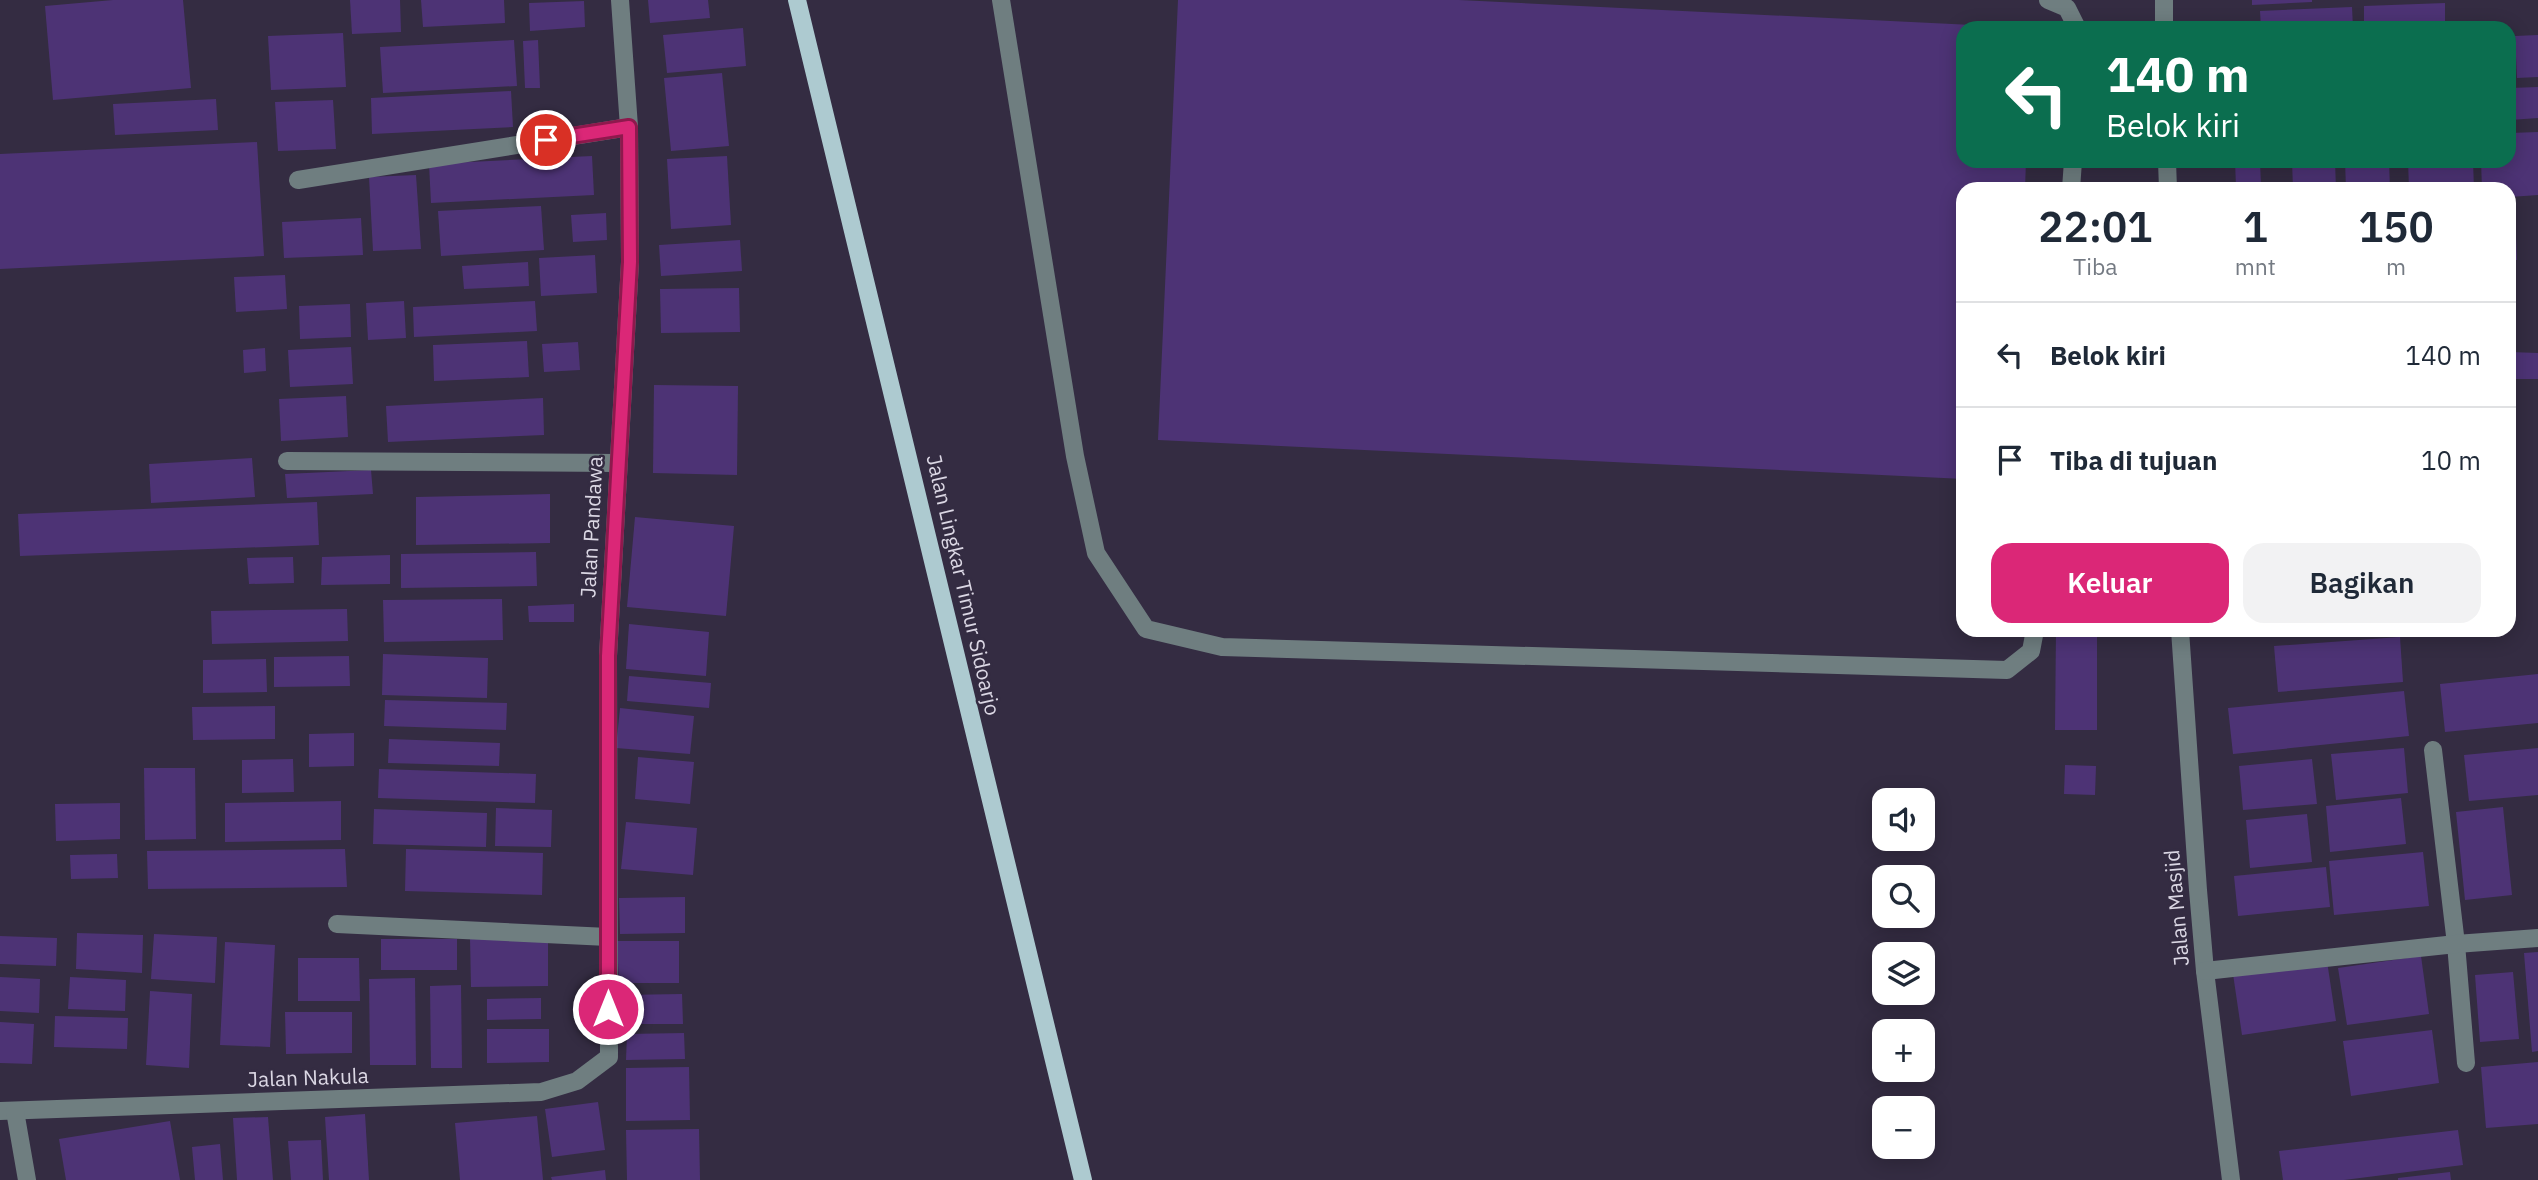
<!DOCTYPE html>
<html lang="id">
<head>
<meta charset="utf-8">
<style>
  :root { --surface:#fff; --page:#f2f2f3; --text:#1f2937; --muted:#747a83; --line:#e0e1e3; --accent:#db2777 }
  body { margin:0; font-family:"IBM Plex Sans",sans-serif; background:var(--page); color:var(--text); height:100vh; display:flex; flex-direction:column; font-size:26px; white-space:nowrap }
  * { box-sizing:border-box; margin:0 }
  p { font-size:23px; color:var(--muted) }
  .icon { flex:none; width:38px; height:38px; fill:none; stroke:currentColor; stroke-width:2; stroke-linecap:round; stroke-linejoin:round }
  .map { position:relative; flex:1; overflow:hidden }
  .panel { position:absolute; left:1956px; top:182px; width:560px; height:455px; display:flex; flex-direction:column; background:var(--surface); border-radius:21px; box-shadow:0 4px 18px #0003 }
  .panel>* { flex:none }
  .banner { position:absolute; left:1956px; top:21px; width:560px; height:147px; border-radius:21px; box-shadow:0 4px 18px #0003; background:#0b6e4f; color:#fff; overflow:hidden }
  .controls { position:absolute; left:1872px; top:788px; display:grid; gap:14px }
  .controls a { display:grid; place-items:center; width:63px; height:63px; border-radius:14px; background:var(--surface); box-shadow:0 4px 18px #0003; font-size:35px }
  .pin { position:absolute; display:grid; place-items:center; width:60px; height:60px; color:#fff; margin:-30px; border:4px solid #fff; border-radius:50%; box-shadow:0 2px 7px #0007 }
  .me { position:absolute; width:77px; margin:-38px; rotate:0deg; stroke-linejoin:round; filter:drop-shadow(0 0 5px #0008) }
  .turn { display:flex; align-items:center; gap:24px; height:147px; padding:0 35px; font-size:32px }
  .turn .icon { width:91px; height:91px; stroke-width:2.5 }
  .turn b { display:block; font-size:49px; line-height:60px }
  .eta { display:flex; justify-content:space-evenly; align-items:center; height:119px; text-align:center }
  .eta b { font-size:42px; font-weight:600; line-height:49px }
  .button { display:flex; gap:14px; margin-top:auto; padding:14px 35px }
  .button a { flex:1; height:80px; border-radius:21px; background:var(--accent); color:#fff; font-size:28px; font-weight:600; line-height:80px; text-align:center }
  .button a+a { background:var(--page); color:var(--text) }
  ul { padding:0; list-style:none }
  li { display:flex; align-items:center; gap:21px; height:105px; padding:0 35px; border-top:2px solid var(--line) }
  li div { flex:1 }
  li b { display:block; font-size:26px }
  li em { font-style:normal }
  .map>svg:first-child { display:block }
</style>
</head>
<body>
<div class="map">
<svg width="2538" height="1180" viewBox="0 0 2538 1180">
  <rect width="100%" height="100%" fill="#342c42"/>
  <!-- building -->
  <g fill="#4d3375">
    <path d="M113 0H183L191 88 53 100 45 6Z"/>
    <path d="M350 0H400L401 32 352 34Z"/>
    <path d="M421 0H504L505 23 423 27Z"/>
    <path d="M648 0H708L710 18 650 23Z"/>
    <path d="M1178 0H1459L1993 26V28H1964V161H2026L2025 189H1964V479L1158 440Z"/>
    <path d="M2252 0H2312V2L2252 5Z"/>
    <path d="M584 1 585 27 530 31 529 3Z"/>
    <path d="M2445 3V28H2364V6Z"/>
    <path d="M2352 7 2353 28H2261L2260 11Z"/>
    <path d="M743 28 746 66 667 73 663 35Z"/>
    <path d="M343 33 346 87 271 90 268 36Z"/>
    <path d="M2538 35V77L2517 78 2515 36Z"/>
    <path d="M514 40 517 86 383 93 380 47Z"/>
    <path d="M538 40 540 88H525L523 41Z"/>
    <path d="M722 73 729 146 671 151 664 78Z"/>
    <path d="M2538 87V118L2510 120V88Z"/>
    <path d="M511 91 513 127 372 134 371 98Z"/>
    <path d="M216 99 218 130 115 135 113 104Z"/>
    <path d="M333 100 336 149 278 151 275 102Z"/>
    <path d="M2538 132V195L2510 197V189H2482L2481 161H2510V133Z"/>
    <path d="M257 142 264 256 0 269V154Z"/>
    <path d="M592 156 594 195 431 203 429 164Z"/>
    <path d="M727 156 731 225 671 229 667 159Z"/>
    <path d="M2235 161H2260L2261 186 2236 187Z"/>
    <path d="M2292 161H2335L2336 189H2293Z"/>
    <path d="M2345 161H2389L2390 189H2346Z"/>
    <path d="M2408 161H2473L2474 189H2409Z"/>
    <path d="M416 175 421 249 373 251 369 177Z"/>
    <path d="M541 206 544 250 441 256 438 211Z"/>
    <path d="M606 213 607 240 573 242 571 215Z"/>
    <path d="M2510 213H2515L2517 260H2510Z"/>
    <path d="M361 218 363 255 284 258 282 222Z"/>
    <path d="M740 240 742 271 661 276 659 245Z"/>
    <path d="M595 255 597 293 541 296 539 258Z"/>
    <path d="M528 262 529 286 464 289 462 266Z"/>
    <path d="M285 275 287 309 236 312 234 277Z"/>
    <path d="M739 288 740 332 661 333 660 289Z"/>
    <path d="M404 301 406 338 368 340 366 303Z"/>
    <path d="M535 301 537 331 414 337 413 307Z"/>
    <path d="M350 304 351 337 300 339 299 306Z"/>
    <path d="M527 341 529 377 434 381 433 345Z"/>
    <path d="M578 342 580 370 544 372 542 344Z"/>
    <path d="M351 347 353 384 290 387 288 350Z"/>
    <path d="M265 348 266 371 244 373 243 350Z"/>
    <path d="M2510 352 2538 353V379H2510Z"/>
    <path d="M654 385 738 386 737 475 653 473Z"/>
    <path d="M346 396 348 437 281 441 279 399Z"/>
    <path d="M543 398 544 435 388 442 386 406Z"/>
    <path d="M252 458 255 497 151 503 149 464Z"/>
    <path d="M371 470 373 494 287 498 285 474Z"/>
    <path d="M550 494V543L416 545V497Z"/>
    <path d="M317 502 319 545 20 556 18 514Z"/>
    <path d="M635 517 734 526 726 616 627 607Z"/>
    <path d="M536 552 537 586 401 588V554Z"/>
    <path d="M390 555V584L321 585 322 557Z"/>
    <path d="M293 557 294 583 249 584 247 558Z"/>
    <path d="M502 599 503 640 384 642 383 600Z"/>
    <path d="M574 604V622H529L528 606Z"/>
    <path d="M347 609 348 641 212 644 211 611Z"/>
    <path d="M629 624 709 632 706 676 626 669Z"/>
    <path d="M2056 630H2097V730H2055Z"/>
    <path d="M2276 630H2333V632L2277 636Z"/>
    <path d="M2400 637 2403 682 2278 692 2274 646Z"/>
    <path d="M383 654 488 658 487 698 382 695Z"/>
    <path d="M349 656 350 686 274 687V657Z"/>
    <path d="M266 659 267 692 203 693V660Z"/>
    <path d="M2538 674V723L2445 732 2440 684Z"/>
    <path d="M629 676 711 683 709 708 627 701Z"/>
    <path d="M2404 691 2409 736 2233 754 2228 708Z"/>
    <path d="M385 700 507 703 506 730 384 726Z"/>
    <path d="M275 706V739L193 740 192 707Z"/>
    <path d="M620 708 694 716 690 754 616 748Z"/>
    <path d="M354 733V766L309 767V734Z"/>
    <path d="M389 739 500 743 499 766 388 763Z"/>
    <path d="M2404 748 2408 793 2336 800 2331 754Z"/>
    <path d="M2538 748V795L2469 801 2464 755Z"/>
    <path d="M638 757 694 762 690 804 635 799Z"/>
    <path d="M293 759 294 792 242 793V760Z"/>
    <path d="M2312 759 2317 804 2243 810 2239 766Z"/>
    <path d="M2065 765 2096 766 2095 795 2064 794Z"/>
    <path d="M144 768H195L196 839 145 840Z"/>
    <path d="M379 769 536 774 535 803 378 798Z"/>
    <path d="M2401 798 2406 844 2330 852 2326 806Z"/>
    <path d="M341 801V840L225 842V803Z"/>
    <path d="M120 803V839L56 841 55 804Z"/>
    <path d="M2503 807 2512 895 2465 900 2456 812Z"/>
    <path d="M496 808 552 810 551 847 495 846Z"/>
    <path d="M374 809 487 813 486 847 373 844Z"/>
    <path d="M2307 814 2312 862 2250 868 2246 820Z"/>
    <path d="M626 822 697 828 693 875 621 869Z"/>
    <path d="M345 849 347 887 148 889 147 851Z"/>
    <path d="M406 849 543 853 542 895 405 891Z"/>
    <path d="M2423 852 2429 906 2334 915 2329 861Z"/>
    <path d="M117 854 118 878 71 879 70 855Z"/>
    <path d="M2326 867 2330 907 2238 916 2234 876Z"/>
    <path d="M685 897V933L620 934 619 898Z"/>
    <path d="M77 933 143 935 142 973 76 969Z"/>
    <path d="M154 934 217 937 215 983 151 979Z"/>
    <path d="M0 936 57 938 56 966 0 964Z"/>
    <path d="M470 938H548V986L471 987Z"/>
    <rect x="381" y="939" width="76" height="31"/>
    <path d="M617 941H679V983H619Z"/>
    <path d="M225 942 275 945 270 1047 220 1045Z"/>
    <path d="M2538 952V1051L2532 1052 2524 953Z"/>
    <path d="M2421 956 2429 1014 2347 1025 2338 968Z"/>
    <path d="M298 958H359L360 1001H298Z"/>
    <path d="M2327 961 2336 1021 2242 1035 2233 974Z"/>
    <path d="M2513 972 2519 1039 2480 1042 2475 975Z"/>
    <path d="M0 977 40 979 39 1013 0 1011Z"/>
    <path d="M70 977 126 980 125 1011 68 1009Z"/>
    <path d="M415 978 416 1065H370L369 979Z"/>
    <path d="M461 985 462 1068H431L430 986Z"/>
    <path d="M150 991 192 994 189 1068 146 1065Z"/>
    <path d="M682 994 683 1024H623L622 995Z"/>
    <path d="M541 998V1019L487 1020V999Z"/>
    <path d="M285 1012H352V1053L286 1054Z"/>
    <path d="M55 1016 128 1018 127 1049 54 1047Z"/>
    <path d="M0 1022 34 1024 32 1064 0 1063Z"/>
    <path d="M487 1029H549V1062L487 1063Z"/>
    <path d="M2432 1030 2439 1083 2351 1096 2343 1041Z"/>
    <path d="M684 1033 685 1059 626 1060 627 1034Z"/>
    <path d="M2538 1062V1124L2486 1128 2481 1067Z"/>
    <path d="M689 1067 690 1120 626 1121V1068Z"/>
    <path d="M598 1102 605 1150 552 1157 545 1109Z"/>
    <path d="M365 1114 369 1180H329L325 1117Z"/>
    <path d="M537 1116 543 1180H460L455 1123Z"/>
    <path d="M268 1117 273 1180H237L233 1118Z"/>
    <path d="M170 1121 180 1180H66L59 1139Z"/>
    <path d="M699 1129 700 1180H627L626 1130Z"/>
    <path d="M2458 1130 2463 1165 2344 1180H2283L2279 1151Z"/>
    <path d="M321 1140 323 1180H291L288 1141Z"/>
    <path d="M220 1144 223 1180H195L192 1147Z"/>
    <path d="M605 1170 606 1180H552L551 1177Z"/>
    <path d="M2450 1172 2451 1180H2398V1178Z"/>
  </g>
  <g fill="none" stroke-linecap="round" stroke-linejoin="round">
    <!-- minor -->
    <g stroke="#6f7e80" stroke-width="18">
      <path d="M1001 0 1075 456 1096 553 1146 629 1222 647 2007 670 2031 651 2035 630"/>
      <path d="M2048 0 2067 8 2077 28"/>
      <path d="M2164 0V28"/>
      <path d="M2167 161 2168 189"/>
      <path d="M298 180 629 127"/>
      <path d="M2071 189 2073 161"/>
      <path d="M287 461 618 463"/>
      <path d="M2180 630 2198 890 2205 971 2231 1180"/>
      <path d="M2433 750 2456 944 2466 1063"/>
      <path d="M337 924 608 937"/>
      <path d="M2205 971 2456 944 2538 938"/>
      <path d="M0 1111 541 1092 577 1081 609 1057 608 656 630 262 629 127 620 0"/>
      <path d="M15 1111 27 1180"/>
    </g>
    <!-- major -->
    <path stroke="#adcad0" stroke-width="18" d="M797 0 1083 1180"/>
  </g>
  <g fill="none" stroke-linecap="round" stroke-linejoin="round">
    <defs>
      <path id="route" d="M546 140 629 127 630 262 608 656V1009"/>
    </defs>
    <!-- route casing -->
    <use href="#route" stroke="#8e194d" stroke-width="18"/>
    <!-- route -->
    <use href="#route" stroke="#db2777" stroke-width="12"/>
  </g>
  <g text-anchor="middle" stroke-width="5" stroke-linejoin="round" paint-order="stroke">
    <!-- street labels -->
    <g font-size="21" fill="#dbd7e4" stroke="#342c42">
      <text transform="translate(592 527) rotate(-87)" y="7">Jalan Pandawa</text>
      <text transform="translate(963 585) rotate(77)" y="7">Jalan Lingkar Timur Sidoarjo</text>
      <text transform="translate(2177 908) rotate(-95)" y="7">Jalan Masjid</text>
      <text transform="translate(308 1078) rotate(-2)" y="7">Jalan Nakula</text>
    </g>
  </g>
</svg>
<div class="controls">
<a><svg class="icon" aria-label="sound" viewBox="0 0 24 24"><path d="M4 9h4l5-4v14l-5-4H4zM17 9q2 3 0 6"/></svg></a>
<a><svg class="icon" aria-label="search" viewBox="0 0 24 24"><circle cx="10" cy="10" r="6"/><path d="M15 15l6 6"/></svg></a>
<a><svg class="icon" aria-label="layers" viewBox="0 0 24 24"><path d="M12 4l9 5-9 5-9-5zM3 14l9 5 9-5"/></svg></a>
<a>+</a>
<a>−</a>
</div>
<div class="pin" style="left:546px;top:140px;background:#d93025"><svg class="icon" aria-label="arrive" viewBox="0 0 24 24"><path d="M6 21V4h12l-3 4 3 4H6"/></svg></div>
<svg class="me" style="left:608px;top:1009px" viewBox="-20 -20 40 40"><circle r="17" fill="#db2777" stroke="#fff" stroke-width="3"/><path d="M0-11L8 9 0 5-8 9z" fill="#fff"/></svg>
<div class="banner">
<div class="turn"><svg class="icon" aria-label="left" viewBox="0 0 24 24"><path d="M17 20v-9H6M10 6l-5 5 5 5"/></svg><div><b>140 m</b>Belok kiri</div></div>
</div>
<section class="panel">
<div class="eta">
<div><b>22:01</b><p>Tiba</p></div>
<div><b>1</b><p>mnt</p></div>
<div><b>150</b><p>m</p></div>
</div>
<ul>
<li><svg class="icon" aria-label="left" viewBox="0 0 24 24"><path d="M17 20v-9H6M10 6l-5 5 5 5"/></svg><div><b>Belok kiri</b></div><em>140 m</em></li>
<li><svg class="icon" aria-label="arrive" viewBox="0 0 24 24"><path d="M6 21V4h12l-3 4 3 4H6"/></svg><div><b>Tiba di tujuan</b></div><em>10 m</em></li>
</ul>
<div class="button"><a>Keluar</a><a>Bagikan</a></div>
</section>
</div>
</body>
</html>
